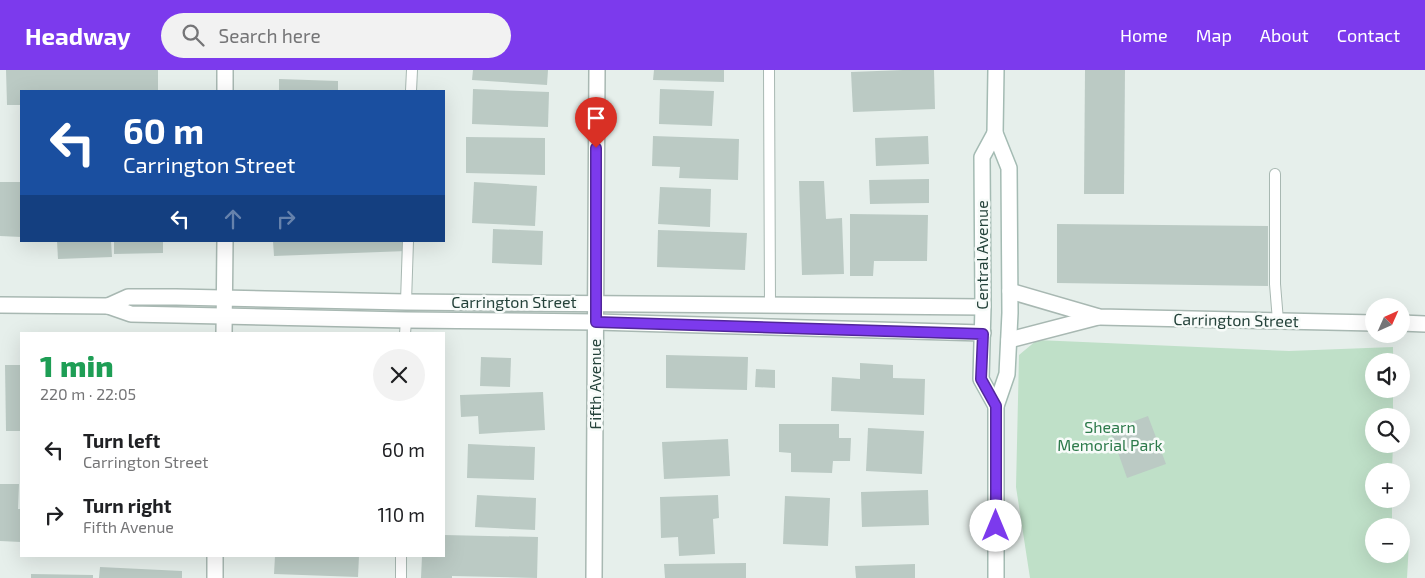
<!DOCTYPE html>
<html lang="en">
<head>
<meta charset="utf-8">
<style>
  :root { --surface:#fff; --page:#f2f2f2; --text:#202124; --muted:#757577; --accent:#7c3aed }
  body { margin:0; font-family:"Exo 2",sans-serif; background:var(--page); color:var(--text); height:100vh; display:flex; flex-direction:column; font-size:19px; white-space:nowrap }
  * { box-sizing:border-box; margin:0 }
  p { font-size:16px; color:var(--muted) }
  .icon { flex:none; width:28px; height:28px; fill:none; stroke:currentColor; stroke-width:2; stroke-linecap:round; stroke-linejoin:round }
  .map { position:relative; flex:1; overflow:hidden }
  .panel { position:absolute; left:20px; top:262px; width:425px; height:225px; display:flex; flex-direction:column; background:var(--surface); border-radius:0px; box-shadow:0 5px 20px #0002 }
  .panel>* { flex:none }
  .guide { position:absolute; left:20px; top:20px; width:425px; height:152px; border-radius:0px; box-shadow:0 5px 20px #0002; background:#1a4fa0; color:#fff; overflow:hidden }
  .needle { width:32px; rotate:45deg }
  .fabs { position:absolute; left:1365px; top:228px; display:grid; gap:10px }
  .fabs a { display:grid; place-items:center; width:45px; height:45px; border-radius:50%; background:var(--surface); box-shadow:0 5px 20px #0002; font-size:25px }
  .pin { position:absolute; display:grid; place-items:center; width:42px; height:42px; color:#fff; margin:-51px -21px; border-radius:50% 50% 50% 0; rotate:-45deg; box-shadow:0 0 5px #0007 }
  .pin .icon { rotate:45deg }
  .me { position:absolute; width:55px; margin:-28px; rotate:0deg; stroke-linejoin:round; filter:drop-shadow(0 0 4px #0008) }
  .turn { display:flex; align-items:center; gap:18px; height:105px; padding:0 20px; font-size:22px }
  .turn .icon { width:65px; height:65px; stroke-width:2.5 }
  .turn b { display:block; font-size:35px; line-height:42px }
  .lanes { display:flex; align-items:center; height:48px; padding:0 20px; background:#0003; justify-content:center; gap:25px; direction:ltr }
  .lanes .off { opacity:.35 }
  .round { display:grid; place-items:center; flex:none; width:52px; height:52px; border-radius:26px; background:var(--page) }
  .head { display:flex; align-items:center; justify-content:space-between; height:85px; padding:0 20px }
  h1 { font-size:30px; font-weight:800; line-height:38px; color:#1e9e55 }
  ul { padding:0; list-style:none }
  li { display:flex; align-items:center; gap:15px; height:65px; padding:0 20px }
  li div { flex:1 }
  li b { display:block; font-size:19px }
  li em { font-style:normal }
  header { display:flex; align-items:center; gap:30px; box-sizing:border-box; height:70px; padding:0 25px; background:var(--accent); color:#fff }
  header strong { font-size:24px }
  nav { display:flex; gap:28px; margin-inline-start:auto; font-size:18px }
  .search { width:350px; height:45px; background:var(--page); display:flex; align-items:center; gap:12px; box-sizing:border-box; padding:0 18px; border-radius:28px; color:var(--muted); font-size:19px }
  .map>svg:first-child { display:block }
</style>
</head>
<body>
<header>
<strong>Headway</strong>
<div class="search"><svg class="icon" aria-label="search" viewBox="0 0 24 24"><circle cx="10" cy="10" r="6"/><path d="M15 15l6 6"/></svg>Search here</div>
<nav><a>Home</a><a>Map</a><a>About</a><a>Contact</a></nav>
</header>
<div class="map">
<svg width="1425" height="508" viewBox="0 0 1425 508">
  <rect width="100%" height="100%" fill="#e6efeb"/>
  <!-- green -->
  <path fill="#bfe0c8" d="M1037 270 1289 281 1393 277V291H1374V319H1393V346H1374V374H1393L1392 401H1374V429H1392V454L1394 456H1374V484H1401V464L1409 473 1407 508H1030L1016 417 1019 285Z"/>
  <!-- building -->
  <g fill="#bbcac4">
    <path d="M6 0H158V21H21V35H7Z"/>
    <path d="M473 0H548L547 15 472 10Z"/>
    <path d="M654 0H724V12L653 10Z"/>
    <path d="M903 0H934L935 39 853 42 851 2Z"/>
    <path d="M1085 0H1125L1124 124H1084Z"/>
    <path d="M279 9 338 11V21H279Z"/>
    <path d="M473 19 549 22 548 57 472 54Z"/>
    <path d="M660 19 714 21 712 56 659 54Z"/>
    <path d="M653 66 739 69 738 110 679 108 680 97 652 96Z"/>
    <path d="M928 66 929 94 876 96 875 68Z"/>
    <path d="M466 67 545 68V105L466 103Z"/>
    <path d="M929 109V133L870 134 869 110Z"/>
    <path d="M799 111H824L826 149 842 148 844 204 802 205Z"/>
    <path d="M0 112H21V167L0 166Z"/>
    <path d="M474 112 537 116 535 156 472 153Z"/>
    <path d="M660 117 711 119 710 157 658 154Z"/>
    <path d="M850 144 928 145 927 191H874L873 206H850Z"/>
    <path d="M1057 154 1268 156V216L1057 213Z"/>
    <path d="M493 159 543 161 542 195 492 193Z"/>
    <path d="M658 160 747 163 745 200 657 197Z"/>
    <path d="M57 171H111L112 187 58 189Z"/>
    <path d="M114 171H163V183L114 184Z"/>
    <path d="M273 171H407V181L274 186Z"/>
    <path d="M666 285 748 287 747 320 666 318Z"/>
    <path d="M481 287 511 288 510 317 480 316Z"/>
    <path d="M860 293 893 295V308L925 309 924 345 831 341 832 307 860 309Z"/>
    <path d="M5 295H21V361H6Z"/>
    <path d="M756 299 775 300V318L755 317Z"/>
    <path d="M543 322 545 360 479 364 478 346 461 347 460 325Z"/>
    <path d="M1148 346 1166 394 1127 408 1110 360Z"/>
    <path d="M779 354H839V368H851L850 391H833L832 403 791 402V383L779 382Z"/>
    <path d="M868 358 924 361 922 404 866 401Z"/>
    <path d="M728 369 730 406 664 409 662 372Z"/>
    <path d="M468 374 535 377 534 410 467 408Z"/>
    <path d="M0 414H19L18 439H21V472L0 471Z"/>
    <path d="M928 420 929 455 862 457 861 422Z"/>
    <path d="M477 425 536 428 535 460 475 457Z"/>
    <path d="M718 425 719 448 713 449 715 484 679 486 678 467 661 468 660 427Z"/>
    <path d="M785 426 830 428 828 476 783 474Z"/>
    <path d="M444 465 538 467 537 508 452 506V508H421L422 486H444Z"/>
    <path d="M275 486H359L358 507 274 504Z"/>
    <path d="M746 493V508H665L664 494Z"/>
    <path d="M915 494V508H856L855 496Z"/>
    <path d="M100 497 182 501V508H99Z"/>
    <path d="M31 504 93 505V508H31Z"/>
  </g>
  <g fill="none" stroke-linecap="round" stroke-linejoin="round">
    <defs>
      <g id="lane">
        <path d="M769 0 770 236"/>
        <path d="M411 21 412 0"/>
        <path d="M1275 104V214L1278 251"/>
        <path d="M406 232 408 171"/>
        <path d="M405 264 406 250"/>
        <path d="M401 508V486"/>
      </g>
      <g id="street">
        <path d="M225 21V0"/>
        <path d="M1010 221 1099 247 1374 253"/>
        <path d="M0 235 108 236 131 244 406 250 596 252 983 263"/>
        <path d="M108 236 128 227H176L406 232 983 237"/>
        <path d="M1401 253 1425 254"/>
        <path d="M224 264 225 171"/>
        <path d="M1009 270 1098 247"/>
        <path d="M215 508V486"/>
        <path d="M594 508 597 0"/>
      </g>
      <g id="secondary">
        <path d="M995 63 982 87 983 237 981 309 996 336"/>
        <path d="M996 508V336L1007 304 1010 243 1009 98 995 63 996 0"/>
      </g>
    </defs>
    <!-- lane casing -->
    <use href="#lane" stroke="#a8b8b2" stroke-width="12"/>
    <!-- street casing -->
    <use href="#street" stroke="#a8b8b2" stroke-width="18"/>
    <!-- secondary casing -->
    <use href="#secondary" stroke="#a4bbb3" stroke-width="18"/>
    <!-- lane -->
    <use href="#lane" stroke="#fff" stroke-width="10"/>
    <!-- street -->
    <use href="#street" stroke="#fff" stroke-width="15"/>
    <!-- secondary -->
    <use href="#secondary" stroke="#fff" stroke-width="15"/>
  </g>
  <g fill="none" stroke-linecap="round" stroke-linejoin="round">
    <defs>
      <path id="route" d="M596 78V252L983 264 981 309 996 336V456"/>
    </defs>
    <!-- route casing -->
    <use href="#route" stroke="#51269a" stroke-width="12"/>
    <!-- route -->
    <use href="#route" stroke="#7c3aed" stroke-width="9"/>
  </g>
  <g text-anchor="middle" stroke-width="5" stroke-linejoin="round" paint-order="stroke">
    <!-- street labels -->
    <g font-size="16" fill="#24423a" stroke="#f7fbf9">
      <text transform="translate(982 185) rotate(-90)" y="6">Central Avenue</text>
      <text x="514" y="238">Carrington Street</text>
      <text transform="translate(1236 250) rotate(1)" y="6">Carrington Street</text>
      <text transform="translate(595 314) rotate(-90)" y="6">Fifth Avenue</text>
    </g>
    <!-- park labels -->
    <g font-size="16" fill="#2d7a4b" stroke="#f7fbf9">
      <text x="1110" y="363">Shearn<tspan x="1110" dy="18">Memorial Park</tspan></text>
    </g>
  </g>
</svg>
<div class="fabs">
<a><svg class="needle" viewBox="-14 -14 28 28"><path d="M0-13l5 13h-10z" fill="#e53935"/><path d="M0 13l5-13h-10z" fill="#757577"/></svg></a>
<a><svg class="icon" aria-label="sound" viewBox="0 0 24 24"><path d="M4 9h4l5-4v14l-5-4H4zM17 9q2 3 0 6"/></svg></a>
<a><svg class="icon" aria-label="search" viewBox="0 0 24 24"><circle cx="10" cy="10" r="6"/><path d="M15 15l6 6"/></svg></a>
<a>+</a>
<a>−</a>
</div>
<div class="pin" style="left:596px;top:78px;background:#d93025"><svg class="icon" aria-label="arrive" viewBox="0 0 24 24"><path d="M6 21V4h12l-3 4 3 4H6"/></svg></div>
<svg class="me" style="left:996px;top:456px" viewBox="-20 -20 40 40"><circle r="19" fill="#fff"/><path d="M0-13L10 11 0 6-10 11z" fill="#7c3aed"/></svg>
<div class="guide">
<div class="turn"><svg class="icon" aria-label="left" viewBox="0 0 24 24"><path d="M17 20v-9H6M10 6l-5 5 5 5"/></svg><div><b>60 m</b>Carrington Street</div></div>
<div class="lanes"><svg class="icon" aria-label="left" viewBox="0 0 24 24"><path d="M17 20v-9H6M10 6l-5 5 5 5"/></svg><svg class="icon off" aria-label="ahead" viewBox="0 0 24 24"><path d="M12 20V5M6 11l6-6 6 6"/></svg><svg class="icon off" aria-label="right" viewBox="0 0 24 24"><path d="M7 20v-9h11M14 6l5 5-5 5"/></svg></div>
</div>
<section class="panel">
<div class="head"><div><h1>1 min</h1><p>220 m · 22:05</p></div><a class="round"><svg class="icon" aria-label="close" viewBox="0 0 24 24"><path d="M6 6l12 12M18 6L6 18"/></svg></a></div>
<ul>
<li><svg class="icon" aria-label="left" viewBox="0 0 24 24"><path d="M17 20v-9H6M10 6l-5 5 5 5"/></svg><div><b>Turn left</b><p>Carrington Street</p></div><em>60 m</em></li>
<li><svg class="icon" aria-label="right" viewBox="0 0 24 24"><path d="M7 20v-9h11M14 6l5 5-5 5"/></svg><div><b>Turn right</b><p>Fifth Avenue</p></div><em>110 m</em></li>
</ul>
</section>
</div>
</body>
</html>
